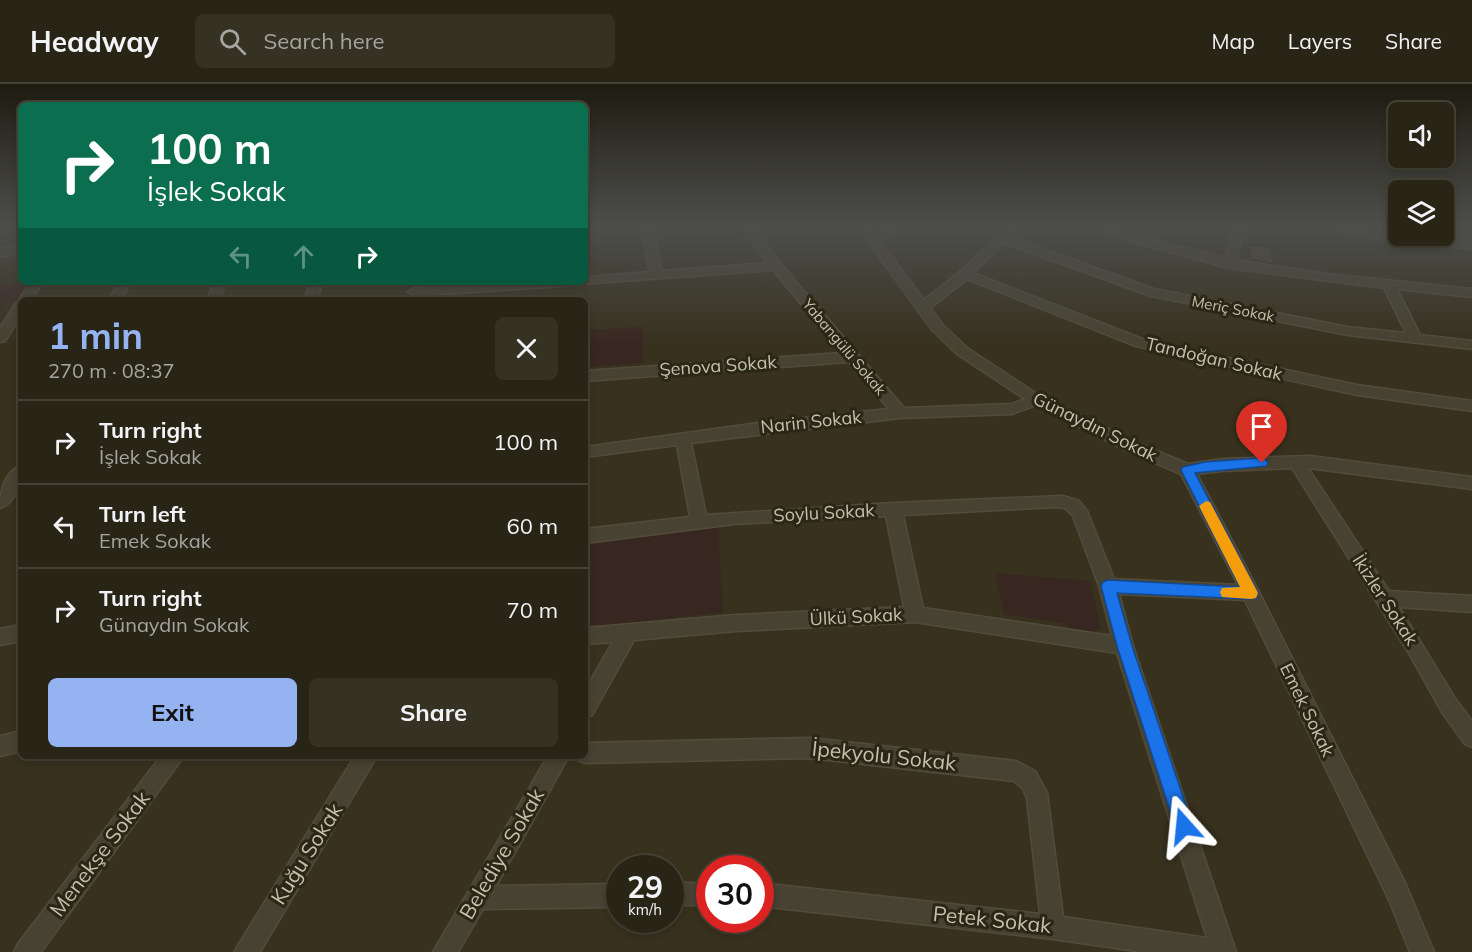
<!DOCTYPE html>
<html lang="en">
<head>
<meta charset="utf-8">
<style>
  :root { --surface:#292516; --page:#353123; --text:#f1f3f6; --muted:#a5a5a1; --line:#454235; --accent:#95b2f1 }
  body { margin:0; font-family:Mulish,sans-serif; background:var(--page); color:var(--text); height:100vh; display:flex; flex-direction:column; font-size:22px; white-space:nowrap }
  * { box-sizing:border-box; margin:0 }
  p { font-size:20px; color:var(--muted) }
  .icon { flex:none; width:33px; height:33px; fill:none; stroke:currentColor; stroke-width:2; stroke-linecap:round; stroke-linejoin:round }
  .map { position:relative; flex:1; overflow:hidden }
  .side { position:absolute; left:18px; top:213px; width:570px; height:462px; display:flex; flex-direction:column; background:var(--surface); border-radius:9px; box-shadow:0 3px 9px #0003,0 0 0 2px var(--line) }
  .side>* { flex:none }
  .banner { position:absolute; left:18px; top:18px; width:570px; height:183px; border-radius:9px; box-shadow:0 3px 9px #0003,0 0 0 2px var(--line); background:#0b6e4f; color:#fff; overflow:hidden }
  .fabs { position:absolute; left:1388px; top:18px; display:grid; gap:12px }
  .fabs a { display:grid; place-items:center; width:66px; height:66px; border-radius:9px; background:var(--surface); box-shadow:0 3px 9px #0003,0 0 0 2px var(--line); font-size:30px }
  .speed { position:absolute; left:606px; top:771px; display:flex; gap:12px; font-size:30px; font-weight:700; text-align:center }
  .speed>* { display:grid; place-content:center; width:78px; height:78px; border-radius:50%; background:var(--surface); box-shadow:0 3px 9px #0003,0 0 0 2px var(--line); line-height:1 }
  .speed small { font-size:15px; font-weight:400 }
  .speed .limit { border:9px solid #d22; background:#fff; color:#111 }
  .pin { position:absolute; display:grid; place-items:center; width:51px; height:51px; color:#fff; margin:-62px -26px; border-radius:50% 50% 50% 0; rotate:-45deg; box-shadow:0 0 6px #0007 }
  .pin .icon { rotate:45deg }
  .me { position:absolute; width:66px; margin:-33px; rotate:342deg; stroke-linejoin:round; filter:drop-shadow(0 0 4px #0008) }
  .turn { display:flex; align-items:center; gap:21px; height:126px; padding:0 30px; font-size:27px }
  .turn .icon { width:78px; height:78px; stroke-width:2.5 }
  .turn b { display:block; font-size:42px; line-height:51px }
  .lanes { display:flex; align-items:center; height:57px; padding:0 30px; background:#0003; justify-content:center; gap:30px; direction:ltr }
  .lanes .off { opacity:.35 }
  .round { display:grid; place-items:center; flex:none; width:63px; height:63px; border-radius:9px; background:var(--page) }
  .overview { display:flex; align-items:center; justify-content:space-between; height:102px; padding:0 30px }
  h1 { font-size:36px; font-weight:700; line-height:45px; color:var(--accent) }
  .cta { display:flex; gap:12px; margin-top:auto; padding:12px 30px }
  .cta a { flex:1; height:69px; border-radius:9px; background:var(--accent); color:#111; font-size:24px; font-weight:700; line-height:69px; text-align:center }
  .cta a+a { background:var(--page); color:var(--text) }
  ul { padding:0; list-style:none }
  li { display:flex; align-items:center; gap:18px; height:84px; padding:0 30px; border-top:2px solid var(--line) }
  li div { flex:1 }
  li b { display:block; font-size:22px }
  li em { font-style:normal }
  header { display:flex; align-items:center; gap:36px; box-sizing:border-box; height:84px; padding:0 30px; background:var(--surface); border-bottom:2px solid var(--line) }
  header strong { font-size:28px }
  nav { display:flex; gap:33px; margin-inline-start:auto; font-size:21px }
  .search { width:420px; height:54px; background:var(--page); display:flex; align-items:center; gap:15px; box-sizing:border-box; padding:0 21px; border-radius:9px; color:var(--muted); font-size:22px }
  .map>svg:first-child { display:block }
</style>
</head>
<body>
<header>
<strong>Headway</strong>
<div class="search"><svg class="icon" aria-label="search" viewBox="0 0 24 24"><circle cx="10" cy="10" r="6"/><path d="M15 15l6 6"/></svg>Search here</div>
<nav><a>Map</a><a>Layers</a><a>Share</a></nav>
</header>
<div class="map">
<svg width="1472" height="868" viewBox="0 0 1472 868">
  <rect width="100%" height="100%" fill="#37311e"/>
  <!-- green -->
  <g fill="#382720">
    <path d="M21 198H31L20 216 6 218 0 226V201Z"/>
    <path d="M643 243V279L585 283V246Z"/>
    <path d="M718 442 723 528 585 544V460Z"/>
    <path d="M995 489 1090 497 1101 544C1090 551 1072 548 1063 539L1004 530Z"/>
  </g>
  <!-- building -->
  <path fill="#4b442d" stroke="#2d2919" stroke-width="1.5" d="M1248 161 1270 163 1275 180 1252 176Z"/>
  <g fill="none" stroke-linecap="round" stroke-linejoin="round">
    <defs>
      <g id="minor">
        <path d="M641 140H653L662 187 768 179 738 140H750L780 179 904 324 1012 320 1025 315 957 270 932 246 856 140H868L875 150 891 140H904L880 157 924 216 961 187 1011 140H1023L1010 153 1154 205 1348 243 1406 249 1384 204 1229 184 1136 159 1088 140H1104L1144 154 1225 174 1235 140H1247L1236 176 1328 190 1472 205V213L1397 205 1420 251 1472 257V265L1348 251 1151 212 1004 159 973 189 1145 256 1357 301 1472 317V327L1357 311 1136 262 967 195 930 224 942 240 967 264 1040 312 1135 358 1188 380 1222 375 1310 372 1472 393V405L1308 384 1389 507 1472 512V528L1399 523 1456 616 1472 637V663L1465 660 1442 628 1410 571 1292 384 1222 387 1197 390 1257 504 1406 801 1434 868H1410L1389 816 1245 516 1119 510 1133 562 1236 868H1143L1053 855 760 822V799L1040 830 1027 714 1023 705 1014 697 810 674 585 679 578 676 576 672H585V659L810 654 1016 677 1035 687 1047 709 1063 833 1207 854 1117 569 915 538 737 547 634 556 592 631 585 634V606L613 558 585 560V544L737 531 904 523 886 432 734 440 585 459V445L690 433 677 361 585 373V363L766 338 889 325 849 278 585 297V287L842 269 773 186 581 200 579 198H585V193L650 188ZM1036 321 1125 366 1181 390 1238 501 1114 495 1087 427 1079 417 1063 412 893 419 706 431 691 359 900 334 1012 330ZM1055 423 1065 424 1073 432 1099 502 1112 552 923 524 903 431Z"/>
        <path d="M1318 140H1336L1398 152 1472 157V165L1357 152Z"/>
        <path d="M21 160V168L0 173V165Z"/>
        <path d="M31 198H43L31 216H21V232L5 257 0 258V244L16 219 20 218 19 216Z"/>
        <path d="M119 198H131L121 216H109Z"/>
        <path d="M214 198H226L219 216H207Z"/>
        <path d="M310 198H322L317 216H305Z"/>
        <path d="M507 198H569L563 202 414 212 408 208 414 204Z"/>
        <path d="M21 382C21 397 17 419 0 424 0 409 4 387 21 382Z"/>
        <path d="M21 541V557L0 561V545Z"/>
        <path d="M21 647V667L0 672V652Z"/>
        <path d="M161 672H184L41 868H14L18 860Z"/>
        <path d="M355 672H377L260 868H234Z"/>
        <path d="M548 672H569L496 802 620 800V823L483 825 458 868H433Z"/>
        <rect x="670" y="799" width="40" height="22"/>
      </g>
    </defs>
    <!-- minor casing -->
    <use href="#minor" stroke="#514c3b" stroke-width="3"/>
    <!-- minor -->
    <use href="#minor" fill="#474232" fill-rule="evenodd"/>
  </g>
  <!-- sky -->
  <linearGradient id="sky" x2="0" y2="1"><stop stop-color="#1e1b10"/><stop offset="0.54" stop-color="#4d4e4c"/><stop offset="1" stop-color="#4d4e4c" stop-opacity="0"/></linearGradient>
  <rect width="1472" height="261" fill="url(#sky)"/>
  <!-- route -->
  <path fill="#1a73e8" stroke="#114b97" stroke-width="1.5" d="M1262 374 1266 376 1268 379 1266 382 1195 389 1258 509 1256 514 1251 515 1117 509 1132 562 1193 742 1190 748 1184 751 1178 748 1175 742 1117 562 1101 502 1103 498 1108 496 1240 503 1181 386 1183 383 1205 378Z"/>
  <!-- slow -->
  <path fill="#f59e0b" d="M1206 417 1210 418 1256 505 1258 509 1256 514 1251 515 1222 513 1220 508 1222 504 1240 503 1199 422Z"/>
  <g text-anchor="middle" stroke-width="6" stroke-linejoin="round" paint-order="stroke">
    <!-- far-street labels -->
    <g font-size="15" fill="#c4c0ab" stroke="#2b2717">
      <text transform="translate(1233 225) rotate(11)" y="5">Meriç Sokak</text>
      <text transform="translate(844 263) rotate(50)" y="5">Yabangülü Sokak</text>
    </g>
    <!-- street labels -->
    <g font-size="18" fill="#c4c0ab" stroke="#2b2717">
      <text transform="translate(1214 275) rotate(13)" y="6">Tandoğan Sokak</text>
      <text transform="translate(718 282) rotate(-4)" y="6">Şenova Sokak</text>
      <text transform="translate(811 338) rotate(-6)" y="6">Narin Sokak</text>
      <text transform="translate(1095 343) rotate(26)" y="6">Günaydın Sokak</text>
      <text transform="translate(824 429) rotate(-3)" y="6">Soylu Sokak</text>
      <text transform="translate(1385 516) rotate(57)" y="6">İkizler Sokak</text>
      <text transform="translate(856 533) rotate(-3)" y="6">Ülkü Sokak</text>
      <text transform="translate(1307 626) rotate(64)" y="6">Emek Sokak</text>
    </g>
    <!-- near-street labels -->
    <g font-size="21" fill="#c4c0ab" stroke="#2b2717">
      <text transform="translate(884 672) rotate(6)" y="7">İpekyolu Sokak</text>
      <text transform="translate(100 770) rotate(-53)" y="7">Menekşe Sokak</text>
      <text transform="translate(307 770) rotate(-58)" y="7">Kuğu Sokak</text>
      <text transform="translate(502 770) rotate(-60)" y="7">Belediye Sokak</text>
      <text transform="translate(992 836) rotate(6)" y="7">Petek Sokak</text>
    </g>
  </g>
</svg>
<div class="fabs">
<a><svg class="icon" aria-label="sound" viewBox="0 0 24 24"><path d="M4 9h4l5-4v14l-5-4H4zM17 9q2 3 0 6"/></svg></a>
<a><svg class="icon" aria-label="layers" viewBox="0 0 24 24"><path d="M12 4l9 5-9 5-9-5zM3 14l9 5 9-5"/></svg></a>
</div>
<div class="speed"><div>29<small>km/h</small></div><div class="limit">30</div></div>
<div class="pin" style="left:1262px;top:379px;background:#d93025"><svg class="icon" aria-label="arrive" viewBox="0 0 24 24"><path d="M6 21V4h12l-3 4 3 4H6"/></svg></div>
<svg class="me" style="left:1184px;top:742px" viewBox="-20 -20 40 40"><path d="M0-17L14 15 0 8-14 15z" fill="#1a73e8" stroke="#fff" stroke-width="4"/></svg>
<div class="banner">
<div class="turn"><svg class="icon" aria-label="right" viewBox="0 0 24 24"><path d="M7 20v-9h11M14 6l5 5-5 5"/></svg><div><b>100 m</b>İşlek Sokak</div></div>
<div class="lanes"><svg class="icon off" aria-label="left" viewBox="0 0 24 24"><path d="M17 20v-9H6M10 6l-5 5 5 5"/></svg><svg class="icon off" aria-label="ahead" viewBox="0 0 24 24"><path d="M12 20V5M6 11l6-6 6 6"/></svg><svg class="icon" aria-label="right" viewBox="0 0 24 24"><path d="M7 20v-9h11M14 6l5 5-5 5"/></svg></div>
</div>
<section class="side">
<div class="overview"><div><h1>1 min</h1><p>270 m · 08:37</p></div><a class="round"><svg class="icon" aria-label="close" viewBox="0 0 24 24"><path d="M6 6l12 12M18 6L6 18"/></svg></a></div>
<ul>
<li><svg class="icon" aria-label="right" viewBox="0 0 24 24"><path d="M7 20v-9h11M14 6l5 5-5 5"/></svg><div><b>Turn right</b><p>İşlek Sokak</p></div><em>100 m</em></li>
<li><svg class="icon" aria-label="left" viewBox="0 0 24 24"><path d="M17 20v-9H6M10 6l-5 5 5 5"/></svg><div><b>Turn left</b><p>Emek Sokak</p></div><em>60 m</em></li>
<li><svg class="icon" aria-label="right" viewBox="0 0 24 24"><path d="M7 20v-9h11M14 6l5 5-5 5"/></svg><div><b>Turn right</b><p>Günaydın Sokak</p></div><em>70 m</em></li>
</ul>
<div class="cta"><a>Exit</a><a>Share</a></div>
</section>
</div>
</body>
</html>
